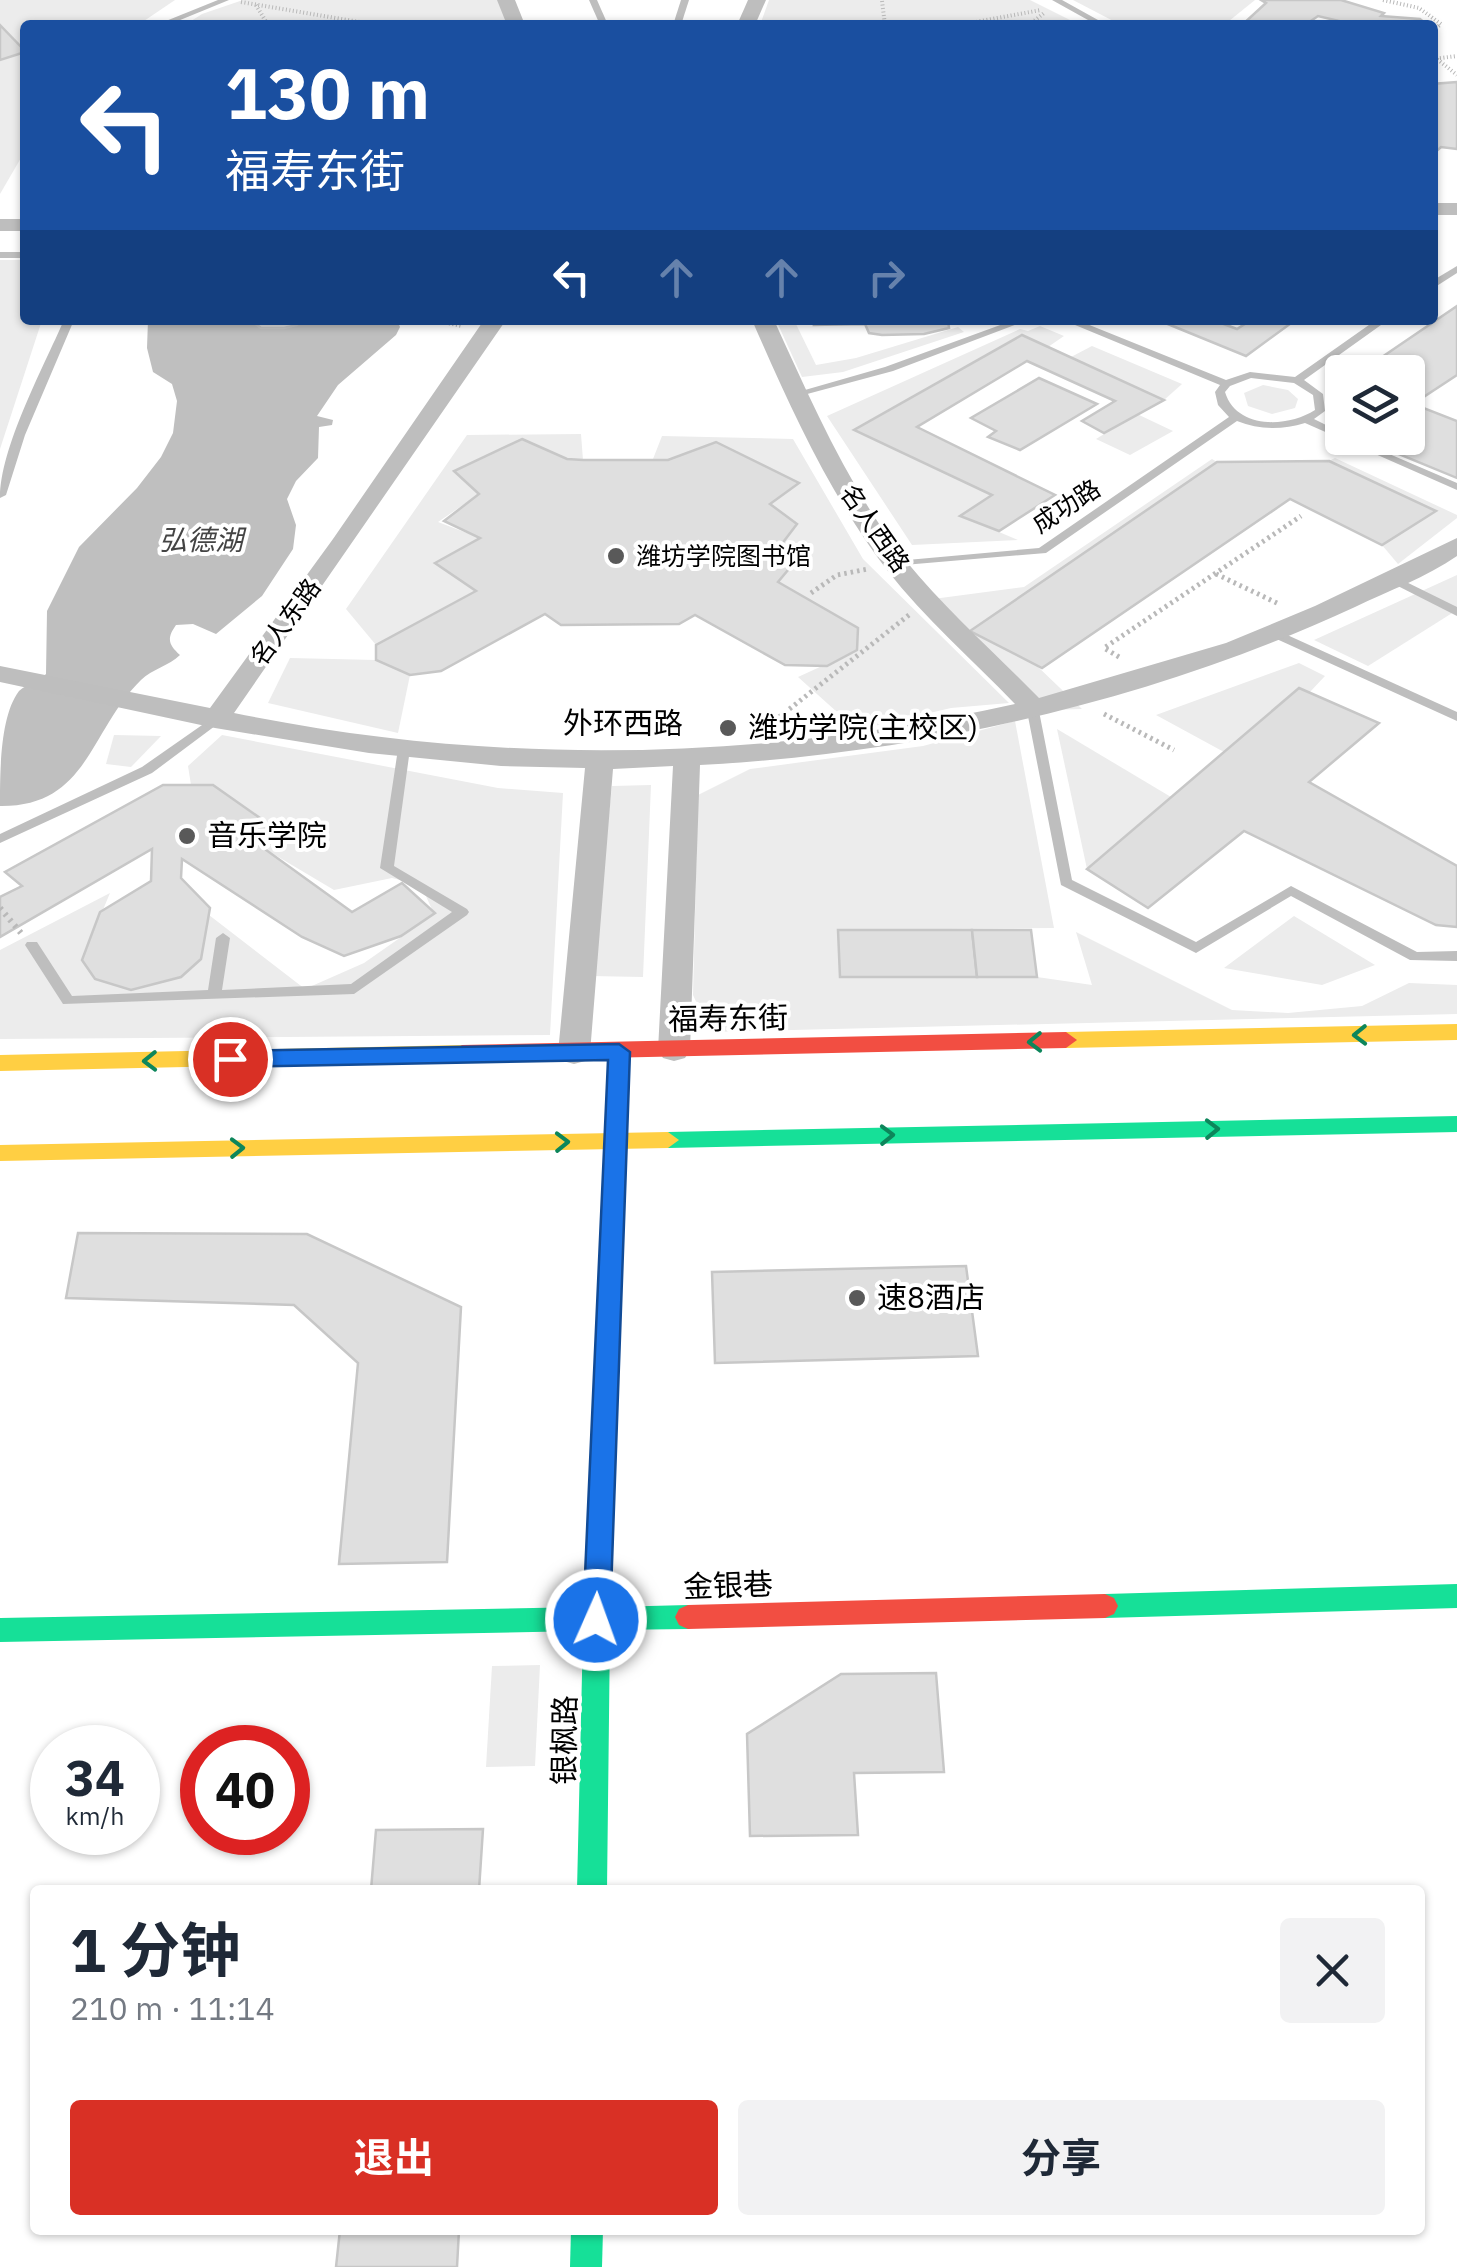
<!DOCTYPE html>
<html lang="zh">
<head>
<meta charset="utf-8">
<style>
  :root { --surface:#fff; --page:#f2f2f3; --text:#1f2937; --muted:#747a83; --accent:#d93025 }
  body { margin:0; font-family:"IBM Plex Sans","Noto Sans SC",sans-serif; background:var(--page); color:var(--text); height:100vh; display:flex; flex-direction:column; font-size:38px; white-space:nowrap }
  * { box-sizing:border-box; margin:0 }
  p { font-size:32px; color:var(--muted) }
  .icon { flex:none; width:55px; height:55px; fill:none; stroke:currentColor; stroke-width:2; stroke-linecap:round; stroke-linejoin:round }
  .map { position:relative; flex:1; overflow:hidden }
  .side { position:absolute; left:30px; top:1885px; width:1395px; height:350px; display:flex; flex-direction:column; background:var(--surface); border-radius:10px; box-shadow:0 2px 8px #0004 }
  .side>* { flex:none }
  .banner { position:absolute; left:20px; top:20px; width:1418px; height:305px; border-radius:10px; box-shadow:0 2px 8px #0004; background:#1a4fa0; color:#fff; overflow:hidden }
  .tools { position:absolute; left:1325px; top:355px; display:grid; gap:20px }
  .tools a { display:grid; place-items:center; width:100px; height:100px; border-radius:10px; background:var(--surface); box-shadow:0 2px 8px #0004; font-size:50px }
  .speed { position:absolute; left:30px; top:1725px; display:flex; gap:20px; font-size:50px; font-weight:700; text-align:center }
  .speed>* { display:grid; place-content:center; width:130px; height:130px; border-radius:50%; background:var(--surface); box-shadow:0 2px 8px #0004; line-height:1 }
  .speed small { font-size:25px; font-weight:400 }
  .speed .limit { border:15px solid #d22; background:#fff; color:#111 }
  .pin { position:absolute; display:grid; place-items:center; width:85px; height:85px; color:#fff; margin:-42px; border:5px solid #fff; border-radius:50%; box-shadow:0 2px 10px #0007 }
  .me { position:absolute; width:110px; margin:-55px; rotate:2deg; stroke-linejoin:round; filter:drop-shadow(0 0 8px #0008) }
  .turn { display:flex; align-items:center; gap:35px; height:210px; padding:0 40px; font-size:45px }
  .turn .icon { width:130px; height:130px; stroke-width:2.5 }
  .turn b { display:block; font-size:70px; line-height:85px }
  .lanes { display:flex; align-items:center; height:95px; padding:0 40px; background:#0003; justify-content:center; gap:50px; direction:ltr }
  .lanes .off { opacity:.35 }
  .round { display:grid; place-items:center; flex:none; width:105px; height:105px; border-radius:10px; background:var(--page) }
  .head { display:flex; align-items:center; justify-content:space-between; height:170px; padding:0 40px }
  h1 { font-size:60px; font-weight:700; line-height:75px }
  .cta { display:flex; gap:20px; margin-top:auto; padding:20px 40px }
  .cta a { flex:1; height:115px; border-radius:10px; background:var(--accent); color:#fff; font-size:40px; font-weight:700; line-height:115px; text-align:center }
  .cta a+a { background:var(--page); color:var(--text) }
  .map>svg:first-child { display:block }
</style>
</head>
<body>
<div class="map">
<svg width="1457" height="2267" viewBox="0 0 1457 2267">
  <rect width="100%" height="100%" fill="#fff"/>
  <!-- green -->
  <g fill="#ececec">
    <path d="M0 0H175L138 25H25V51L0 25Z"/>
    <path d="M243 0H499L508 25H185L202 14Z"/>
    <path d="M769 0H1030L1080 25H760Z"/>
    <path d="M1073 0H1255L1224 25H1121Z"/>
    <path d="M25 52V151L0 194V60Z"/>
    <path d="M0 260H25V320H42L0 449Z"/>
    <path d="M776 320H794L816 365 856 358 958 327 964 332 843 372 802 377Z"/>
    <path d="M1040 326 1064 336 1048 347 1022 335 855 430 992 495 961 516 1018 540 912 545 827 416 1020 329 1028 331Z"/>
    <path d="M1092 346 1182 384 1164 400 1071 357Z"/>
    <path d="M1263 385 1288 390 1298 399 1295 408 1272 414 1248 406 1244 393Z"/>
    <path d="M1137 414 1173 431 1130 455 1096 439Z"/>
    <path d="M581 434 583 460 454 471 479 494 438 522 480 538 435 563 476 591 376 645 346 609 467 435Z"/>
    <path d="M662 436 793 439 863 559 1009 703 951 708 857 730 798 677 857 650 858 629 778 582 793 564 778 549 797 525 770 504 798 483 653 459Z"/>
    <path d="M1335 458 1457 515V518L1398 564 1382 545 1435 511 1329 461Z"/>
    <path d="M1212 459 1217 462 971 631 1036 665 1082 709 1048 710 933 599 1024 587Z"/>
    <path d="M1457 575V610L1368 666 1314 640Z"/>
    <path d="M290 658 376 660 410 675 398 733 268 703Z"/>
    <path d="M1299 663 1325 676 1309 693 1298 688 1224 752 1156 715Z"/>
    <path d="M1015 721 1054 928 838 930 840 977H1037L1092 985 1076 932 1232 1010 1288 1013 1362 1006 1409 983 1457 985V1014L710 1032 693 995 698 795 750 769 923 746Z"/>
    <path d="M1057 729 1171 797 1087 869Z"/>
    <path d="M114 735 161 736 131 767 106 764Z"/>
    <path d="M222 735 498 788 563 793 550 1035 0 1039V950L110 893 82 960 95 979 131 990 181 977 201 959 209 915 305 989 364 963 434 914 421 885 392 878 334 890 265 849 280 831 213 786 191 785 188 766Z"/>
    <path d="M651 785 643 977 590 976 612 786Z"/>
    <path d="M1294 916 1375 965 1322 985 1224 968Z"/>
    <path d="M540 1665 535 1766 486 1767 492 1666Z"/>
  </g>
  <!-- water -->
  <path fill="#bfbfbf" d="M148 320H397L400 327 396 335 338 385 317 416 333 420 332 425 319 427 318 458 296 481 287 499 296 525 293 549 262 596 216 634 193 624 176 625C166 639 169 645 180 655 169 666 152 669 141 680 89 731 88 807 0 806 0 771 0 716 19 691 28 683 37 683 46 674L47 611 79 547 137 488 161 457 173 433 177 401 172 384 153 372 147 348Z"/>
  <!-- building -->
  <g fill="#dfdfdf" stroke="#c7c7c7" stroke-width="2.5">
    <path d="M1261 0H1341L1384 13 1381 16 1420 19 1427 25H1356L1318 16 1305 25H1242L1266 3Z"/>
    <path d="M0 25 25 51V52L0 60Z"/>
    <path d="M1457 82V149L1441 147 1432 155V84Z"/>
    <path d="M1457 306V375L1413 404 1457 421V478L1360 438H1408V372H1360Z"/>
    <path d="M301 320 297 325 284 328H261L252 321Z"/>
    <path d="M815 320H948L949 328 924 334 882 335 869 333 865 324 814 325Z"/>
    <path d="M1158 320H1213L1237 329 1251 320 1294 321 1246 356Z"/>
    <path d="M1022 335 1164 400 1104 433 1082 421 1115 401 1027 361 917 427 1055 495 999 531 960 516 992 495 854 430Z"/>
    <path d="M1039 378 1097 404 1020 450 988 437 996 431 971 418Z"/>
    <path d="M522 439 567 459 583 460H668L716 442 799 483 770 504 797 524 778 549 793 564 778 582 858 628 857 650 827 666 785 665 695 615 679 624 561 625 545 614 441 671 410 675 376 660V645L476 591 435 563 480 538 444 521 479 494 454 471Z"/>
    <path d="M1329 461 1436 511 1382 545 1290 499 1042 668 970 631 1217 462Z"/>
    <path d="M1299 688 1379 723 1309 782 1457 866V927L1436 925 1244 831 1148 908 1087 869Z"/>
    <path d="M163 785H213L280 832 244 834 352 912 402 883 435 913 401 936 344 956 302 937 182 859 181 878 210 908 201 959 181 977 131 990 95 979 82 960 100 912 151 881 152 849 0 937V897L22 886 5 872Z"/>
    <path d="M838 930H972L977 977H840Z"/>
    <path d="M972 930H1031L1037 977H977Z"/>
    <path d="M78 1233 307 1234 461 1307 447 1562 339 1564 358 1363 294 1305 66 1298Z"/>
    <path d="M966 1266 978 1356 715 1363 712 1272Z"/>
    <path d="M936 1673 944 1772 854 1773 858 1835 750 1836 747 1734 841 1674Z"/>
    <path d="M483 1829 479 1890H371L376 1830Z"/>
    <path d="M340 2230H459L457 2267H336Z"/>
  </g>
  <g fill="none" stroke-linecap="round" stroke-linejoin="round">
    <!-- path-far2 -->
    <g stroke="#b9b9b9" stroke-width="4" stroke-dasharray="1 2.5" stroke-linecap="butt">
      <path d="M1383 0 1419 8 1441 24 1432 32"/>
      <path d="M882 1 885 25"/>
      <path d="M241 2 377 25"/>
      <path d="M256 5 268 25"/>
      <path d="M959 25 1041 10"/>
      <path d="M1029 25 1044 13"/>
      <path d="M1432 55 1457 75"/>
      <path d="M1433 59 1457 56"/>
      <path d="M432 320 462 326"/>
      <path d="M89 321H252"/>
    </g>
    <!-- path-far1 -->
    <g stroke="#b9b9b9" stroke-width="5" stroke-dasharray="2.5 4" stroke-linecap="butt">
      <path d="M1216 574 1277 603"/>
      <path d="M811 593 837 575 868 569"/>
      <path d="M1119 657 1104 648 1301 516"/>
      <path d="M1104 714 1174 750"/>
      <path d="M769 725 909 615"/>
    </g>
    <!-- path -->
    <path stroke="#b9b9b9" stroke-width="6" stroke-dasharray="2.5 5" stroke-linecap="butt" d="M0 908 21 933"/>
    <!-- lane -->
    <g fill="#bebebe" fill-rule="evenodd">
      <path d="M218 0H229L168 25H156Z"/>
      <path d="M589 0H597L608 25H600Z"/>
      <path d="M681 0H689L681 25H673Z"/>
      <path d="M1052 0H1062L1107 25H1097Z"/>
      <rect x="0" y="252" width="25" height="6"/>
      <path d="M1457 266V273L1432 289V281Z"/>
      <path d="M64 320H74L25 435 6 495 0 498C0 448 43 368 64 320Z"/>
      <path d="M1014 320H1028L893 371 796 397 791 394 885 367Z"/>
      <path d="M1063 320H1077L1226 380 1250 372 1295 377 1376 320H1388L1304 380 1323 394 1325 411 1314 419 1342 433V438H1352L1457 483V490L1305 423C1282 430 1259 430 1237 421L1046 553 892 566V562L896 561 1039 548 1229 417 1218 405 1215 392 1220 385ZM1251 378 1294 383 1313 395 1315 410C1287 428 1236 429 1225 392L1230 386Z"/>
      <path d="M1392 575 1457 607V616L1388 581 1386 579Z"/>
      <path d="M1274 629 1457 712V721L1270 636 1268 633Z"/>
      <path d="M1032 702 1038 706 1072 880 1196 942 1291 886 1417 952 1457 951V961L1410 960 1291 896 1196 953 1061 885 1026 706Z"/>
      <path d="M215 716 219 717V723L152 773 0 843V834L142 767Z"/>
      <path d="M404 745 410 749 394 866 467 909 469 912 467 915 354 994 63 1004 25 945 27 942H37L72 996 208 990 216 938 223 933 230 938 222 990 351 984 452 912 380 868 398 749Z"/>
    </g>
    <!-- street -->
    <g fill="#bebebe" fill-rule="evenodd">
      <path d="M497 0H515L525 25H507Z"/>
      <path d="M748 0H766L755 25H737Z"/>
      <rect x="1432" y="203" width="25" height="12"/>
      <rect x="0" y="219" width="25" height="12"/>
      <path d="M484 320H506L234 713C493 766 757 762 1015 704 972 659 925 619 887 570 829 494 790 407 752 320H774C812 403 849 489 906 561 946 610 994 652 1039 698L1226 643 1315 606 1457 538V556C1427 577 1388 591 1355 607 1152 701 923 753 700 765L690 1050 685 1058 674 1061 663 1058 658 1050 673 766 613 769 590 1053 585 1061 574 1064 563 1061 558 1053 585 768 501 766 369 753 215 728 0 682V666L210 708 333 539Z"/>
    </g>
    <!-- fast -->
    <g fill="#16e098" fill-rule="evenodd">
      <path d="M619 1044 630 1052 611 1607 688 1605 697 1609 701 1617 697 1625 688 1629 610 1630 607 1890H577L583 1631 0 1642V1618L584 1607 608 1052Z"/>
      <path d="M1457 1116V1132L668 1148 657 1140 668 1132Z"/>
      <path d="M1457 1584V1608L1105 1618 1096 1614 1092 1606 1096 1598 1105 1594Z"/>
      <path d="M571 2230H603L602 2267H570Z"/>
    </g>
    <!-- slow -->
    <g fill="#ffcf43" fill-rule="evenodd">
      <path d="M1457 1024V1040L1066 1048 1055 1040 1066 1032Z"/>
      <path d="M462 1045 473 1053 462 1061 0 1071V1055Z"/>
      <path d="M668 1132 679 1140 668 1148 0 1161V1145Z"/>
    </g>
    <!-- jam -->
    <g fill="#f24e42" fill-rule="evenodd">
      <path d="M1066 1032 1077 1040 1066 1048 462 1061 451 1053 462 1045Z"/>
      <path d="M1105 1594 1114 1598 1118 1606 1114 1614 1105 1618 688 1629 679 1625 675 1617 679 1609 688 1605Z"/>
    </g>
  </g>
  <!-- one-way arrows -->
  <defs><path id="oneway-chevron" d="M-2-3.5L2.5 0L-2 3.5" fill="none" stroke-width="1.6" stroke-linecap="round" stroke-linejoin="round" transform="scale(2.5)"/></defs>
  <g stroke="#0d865b">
    <use href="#oneway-chevron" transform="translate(1360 1035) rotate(179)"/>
    <use href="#oneway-chevron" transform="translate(1035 1042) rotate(179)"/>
    <use href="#oneway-chevron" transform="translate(150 1061) rotate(179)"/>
    <use href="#oneway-chevron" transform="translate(1212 1129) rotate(-1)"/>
    <use href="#oneway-chevron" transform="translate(887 1135) rotate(-1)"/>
    <use href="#oneway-chevron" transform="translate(562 1142) rotate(-1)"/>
    <use href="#oneway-chevron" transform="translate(237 1148) rotate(-1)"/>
  </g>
  <!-- route -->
  <path fill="#1a73e8" stroke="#114b97" stroke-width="2.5" d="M619 1044 630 1052 610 1620 606 1628 596 1632 587 1628 583 1620 608 1060 230 1067 218 1059 230 1051Z"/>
  <!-- markers -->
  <g fill="#595959" stroke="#fff" stroke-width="4">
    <circle cx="616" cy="556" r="10"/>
    <circle cx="728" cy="728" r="10"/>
    <circle cx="187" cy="836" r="10"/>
    <circle cx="857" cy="1298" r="10"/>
  </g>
  <g text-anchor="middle" stroke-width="8" stroke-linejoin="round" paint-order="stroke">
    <!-- far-street labels -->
    <g font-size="25" fill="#000" stroke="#fff">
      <text transform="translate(1066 506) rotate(-33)" y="9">成功路</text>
      <text transform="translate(875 528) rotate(55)" y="9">名人西路</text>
      <text transform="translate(285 622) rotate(-54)" y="9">名人东路</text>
    </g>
    <!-- far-poi labels -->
    <g font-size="25" fill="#000" stroke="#fff" text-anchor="start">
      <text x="636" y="565">潍坊学院图书馆</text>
    </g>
    <!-- far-water labels -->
    <g font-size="28" font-style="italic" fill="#444" stroke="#fff">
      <text x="201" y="550">弘德湖</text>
    </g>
    <!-- street labels -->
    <g font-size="30" fill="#000" stroke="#fff">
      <text x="623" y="734">外环西路</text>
      <text transform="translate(728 1019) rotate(-1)" y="10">福寿东街</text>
      <text transform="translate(728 1586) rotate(-2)" y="10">金银巷</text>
      <text transform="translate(565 1740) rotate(-89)" y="10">银枫路</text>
    </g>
    <!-- poi labels -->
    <g font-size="30" fill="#000" stroke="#fff" text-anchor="start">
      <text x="748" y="738">潍坊学院(主校区)</text>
      <text x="207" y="846">音乐学院</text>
      <text x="877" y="1308">速8酒店</text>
    </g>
  </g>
</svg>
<div class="tools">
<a><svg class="icon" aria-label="layers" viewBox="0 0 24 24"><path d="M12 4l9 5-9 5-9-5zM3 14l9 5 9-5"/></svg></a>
</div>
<div class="speed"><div>34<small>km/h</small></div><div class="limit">40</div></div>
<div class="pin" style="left:230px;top:1059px;background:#d93025"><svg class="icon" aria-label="arrive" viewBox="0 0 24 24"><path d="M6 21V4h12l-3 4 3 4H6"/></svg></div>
<svg class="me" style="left:596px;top:1620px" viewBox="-20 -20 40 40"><circle r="17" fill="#1a73e8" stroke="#fff" stroke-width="3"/><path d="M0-11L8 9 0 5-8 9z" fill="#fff"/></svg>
<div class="banner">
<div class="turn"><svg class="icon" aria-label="left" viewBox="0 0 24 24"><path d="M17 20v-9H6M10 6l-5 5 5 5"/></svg><div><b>130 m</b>福寿东街</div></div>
<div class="lanes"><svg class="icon" aria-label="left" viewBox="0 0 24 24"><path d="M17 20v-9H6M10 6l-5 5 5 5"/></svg><svg class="icon off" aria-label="ahead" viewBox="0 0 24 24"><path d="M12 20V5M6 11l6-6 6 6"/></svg><svg class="icon off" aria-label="ahead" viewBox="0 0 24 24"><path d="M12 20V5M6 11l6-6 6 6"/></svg><svg class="icon off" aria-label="right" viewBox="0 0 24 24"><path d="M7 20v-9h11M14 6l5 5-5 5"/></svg></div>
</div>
<section class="side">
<div class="head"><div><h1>1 分钟</h1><p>210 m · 11:14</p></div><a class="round"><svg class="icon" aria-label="close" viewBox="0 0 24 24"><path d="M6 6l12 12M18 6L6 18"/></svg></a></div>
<div class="cta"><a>退出</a><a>分享</a></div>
</section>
</div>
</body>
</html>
